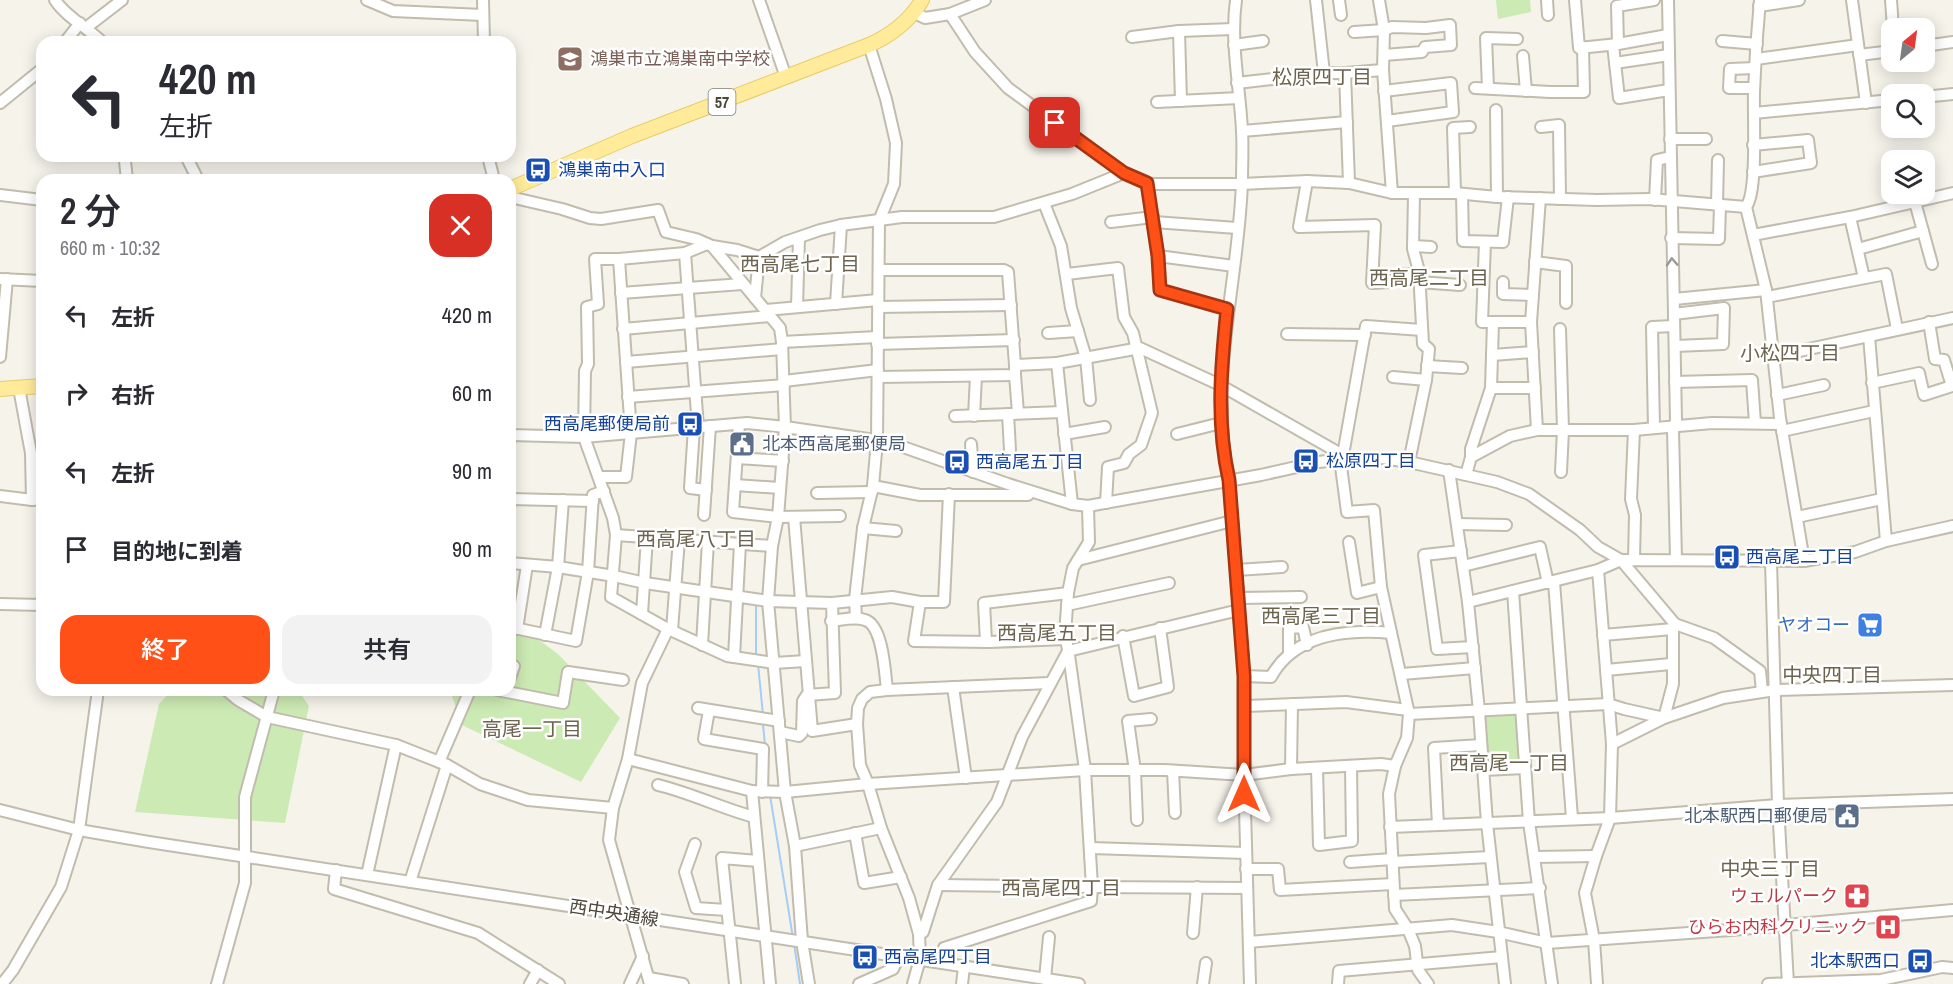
<!DOCTYPE html>
<html lang="ja">
<head>
<meta charset="utf-8">
<style>
  :root { --surface:#fff; --page:#f2f2f3; --text:#2b2b33; --muted:#7c7c81; --accent:#ff5018 }
  body { margin:0; font-family:"Archivo Narrow","Noto Sans JP",sans-serif; background:var(--page); color:var(--text); height:100vh; display:flex; flex-direction:column; font-size:22px; white-space:nowrap }
  * { box-sizing:border-box; margin:0 }
  p { font-size:20px; color:var(--muted) }
  .icon { flex:none; width:33px; height:33px; fill:none; stroke:currentColor; stroke-width:2; stroke-linecap:round; stroke-linejoin:round }
  .map { position:relative; flex:1; overflow:hidden }
  .side { position:absolute; left:36px; top:174px; width:480px; height:522px; display:flex; flex-direction:column; background:var(--surface); border-radius:18px; box-shadow:0 3px 15px #0003 }
  .side>* { flex:none }
  .banner { position:absolute; left:36px; top:36px; width:480px; height:126px; border-radius:18px; box-shadow:0 3px 15px #0003; background:#fff; color:var(--text); overflow:hidden }
  .needle { width:39px; rotate:29deg }
  .tools { position:absolute; left:1881px; top:18px; display:grid; gap:12px }
  .tools a { display:grid; place-items:center; width:54px; height:54px; border-radius:12px; background:var(--surface); box-shadow:0 3px 15px #0003; font-size:30px }
  .pin { position:absolute; display:grid; place-items:center; width:51px; height:51px; color:#fff; margin:-26px; border-radius:12px; box-shadow:0 3px 9px #0006 }
  .me { position:absolute; width:66px; margin:-33px; rotate:0deg; stroke-linejoin:round; filter:drop-shadow(0 0 4px #0008) }
  .turn { display:flex; align-items:center; gap:21px; height:126px; padding:0 24px; font-size:27px }
  .turn .icon { width:78px; height:78px; stroke-width:2.5 }
  .turn b { display:block; font-size:42px; line-height:51px }
  .round { display:grid; place-items:center; flex:none; width:63px; height:63px; border-radius:18px; background:var(--page) }
  .summary { display:flex; align-items:center; justify-content:space-between; height:102px; padding:0 24px }
  h1 { font-size:36px; font-weight:600; line-height:45px }
  .button { display:flex; gap:12px; margin-top:auto; padding:12px 24px }
  .button a { flex:1; height:69px; border-radius:18px; background:var(--accent); color:#fff; font-size:24px; font-weight:600; line-height:69px; text-align:center }
  .button a+a { background:var(--page); color:var(--text) }
  ul { padding:0; list-style:none }
  li { display:flex; align-items:center; gap:18px; height:78px; padding:0 24px }
  li div { flex:1 }
  li b { display:block; font-size:22px }
  li em { font-style:normal }
  .map>svg:first-child { display:block }
</style>
</head>
<body>
<div class="map">
<svg width="1953" height="984" viewBox="0 0 1953 984">
  <rect width="100%" height="100%" fill="#f6f3eb"/>
  <!-- green -->
  <g fill="#cceab3">
    <path d="M1496 0H1530L1531 12 1498 19Z"/>
    <path d="M510 619 558 654 620 718 581 782 462 725 450 690H510Z"/>
    <path d="M172 690H298L309 706 285 823 135 812 159 704Z"/>
    <path d="M1516 715 1521 765H1487L1485 717Z"/>
  </g>
  <g fill="none" stroke-linecap="round" stroke-linejoin="round">
    <!-- stream -->
    <g stroke="#a6cdf3" stroke-width="2">
      <path d="M756 604V655"/>
      <path d="M758 664 763 715"/>
      <path d="M763 724 765 745"/>
      <path d="M770 795 793 938"/>
      <path d="M794 943 800 984"/>
    </g>
    <defs>
      <g id="minor">
        <path d="M55 0C66 17 88 28 102 42"/>
        <path d="M367 0 393 11 483 15"/>
        <path d="M483 0 484 42"/>
        <path d="M759 0 786 77"/>
        <path d="M1236 0C1230 44 1240 87 1242 131 1243 148 1242 165 1242 181 1239 283 1207 378 1229 480L1244 676V775L1250 984"/>
        <path d="M1316 0 1324 73H1345L1349 183"/>
        <path d="M1339 0 1341 15"/>
        <path d="M1379 0 1384 30 1383 70 1392 193"/>
        <path d="M1547 0 1548 15"/>
        <path d="M1575 0 1579 48 1618 44 1668 35"/>
        <path d="M1668 0C1670 140 1674 280 1676 421L1673 430 1676 559"/>
        <path d="M1760 0C1757 31 1755 62 1754 92 1753 115 1758 192 1746 207L1766 290 1780 418 1804 561"/>
        <path d="M1852 0 1866 103"/>
        <path d="M1891 0 1893 28"/>
        <path d="M1759 6 1799 0"/>
        <path d="M913 12 925 18 950 14 985 0"/>
        <path d="M950 14 975 52 1008 88 1124 173 1147 184H1242L1307 181 1349 183 1392 193H1455L1497 197 1597 200 1650 199 1746 207"/>
        <path d="M87 27 122 0"/>
        <path d="M1179 31 1181 101"/>
        <path d="M1354 32 1384 30 1392 27 1426 28 1450 25 1451 45 1425 47 1422 52 1384 55"/>
        <path d="M1132 37 1179 31 1233 29"/>
        <path d="M1722 41 1757 44"/>
        <path d="M65 42 80 23"/>
        <path d="M1618 44 1617 6 1654 0"/>
        <path d="M1234 45 1263 41"/>
        <path d="M1613 45 1619 98 1669 90"/>
        <path d="M1924 46 1953 42"/>
        <path d="M1859 55 1892 51"/>
        <path d="M1523 56 1526 91"/>
        <path d="M1756 59 1858 45"/>
        <path d="M1615 63 1669 55"/>
        <path d="M1345 73 1383 70"/>
        <path d="M1237 83 1324 73"/>
        <path d="M1475 88 1550 92H1584L1583 47"/>
        <path d="M1488 88 1486 38 1517 39"/>
        <path d="M1754 88H1729L1730 69 1755 68"/>
        <path d="M1384 91 1451 83 1453 112 1387 121"/>
        <path d="M1924 97 1953 94"/>
        <path d="M1157 102 1239 98"/>
        <path d="M0 103 42 69"/>
        <path d="M1496 110 1497 197"/>
        <path d="M1754 113 1892 100"/>
        <path d="M1541 127 1559 125 1560 199"/>
        <path d="M1242 131 1347 122"/>
        <path d="M1670 139H1706"/>
        <path d="M186 156 198 180"/>
        <path d="M488 156 494 180"/>
        <path d="M1753 172 1811 163 1808 140 1753 145"/>
        <path d="M127 180 125 161 127 156"/>
        <path d="M1307 181 1299 227 1375 225 1372 283 1391 282 1401 274H1419"/>
        <path d="M1147 184 1158 256 1160 290 1227 309"/>
        <path d="M1455 193 1453 128 1470 127"/>
        <path d="M1462 194 1463 241 1503 242 1508 197"/>
        <path d="M0 195 42 200"/>
        <path d="M510 197 562 209 590 218 601 219 658 210 666 232 696 239 712 246 737 250 759 257 785 242 820 230 841 225 902 217H994L1072 194 1124 173"/>
        <path d="M1655 200 1657 160 1670 157"/>
        <path d="M1915 202 1932 264"/>
        <path d="M1044 203 1061 246 1071 308 1086 358 1090 400"/>
        <path d="M1717 205 1718 160"/>
        <path d="M1850 217 1864 278"/>
        <path d="M1111 222 1153 217"/>
        <path d="M1154 222 1237 228"/>
        <path d="M1753 235 1850 217 1953 193"/>
        <path d="M1671 238 1719 239 1720 205"/>
        <path d="M1485 242 1482 322H1531"/>
        <path d="M712 246 780 328 782 342 785 427 778 517 772 546 768 601 785 792 795 846 802 941 809 984"/>
        <path d="M1413 246 1431 247"/>
        <path d="M1858 249 1923 231"/>
        <path d="M685 253 698 427"/>
        <path d="M1158 256 1234 266"/>
        <path d="M619 259H595L598 304 587 307 588 364 585 371 584 437 613 518 616 535 611 597 668 629 727 656 774 663 806 661"/>
        <path d="M1535 262 1566 266V303"/>
        <path d="M1067 274 1118 268 1124 317 1133 333 1152 413 1141 445 1129 454 1124 463 1108 467 1106 503"/>
        <path d="M0 279 42 281"/>
        <path d="M1419 282 1460 285"/>
        <path d="M1503 282V294L1533 295"/>
        <path d="M621 293 742 284"/>
        <path d="M1767 297 1886 274 1897 329"/>
        <path d="M755 298 759 257"/>
        <path d="M1674 299 1766 290"/>
        <path d="M836 304 841 225"/>
        <path d="M797 307 799 238"/>
        <path d="M878 307 1011 305"/>
        <path d="M766 310 878 300"/>
        <path d="M1674 314 1724 308 1723 344 1675 346"/>
        <path d="M623 329 770 316"/>
        <path d="M1560 329 1563 430 1561 472"/>
        <path d="M1048 333 1078 331"/>
        <path d="M1287 334 1365 335"/>
        <path d="M1869 336 1886 541"/>
        <path d="M782 342 877 337"/>
        <path d="M877 344 1014 340"/>
        <path d="M1492 355 1533 352"/>
        <path d="M0 357 7 279"/>
        <path d="M1772 357 1953 318"/>
        <path d="M626 362 782 349"/>
        <path d="M1057 363 1140 348 1220 385 1348 458"/>
        <path d="M1015 365 1057 363 1072 504"/>
        <path d="M1427 366 1462 368"/>
        <path d="M1015 375 1018 413"/>
        <path d="M878 377 1015 375V365L1008 272 1004 270H879"/>
        <path d="M1393 377 1426 380"/>
        <path d="M784 381 878 370"/>
        <path d="M1675 382 1752 380 1755 423"/>
        <path d="M1872 383 1919 373 1924 395 1952 386 1944 360 1935 359 1929 322"/>
        <path d="M19 388 31 453 32 500"/>
        <path d="M1491 388H1535"/>
        <path d="M1777 395 1824 385"/>
        <path d="M628 397 784 385"/>
        <path d="M1008 414 1010 450"/>
        <path d="M955 416 1062 412"/>
        <path d="M974 416 976 376"/>
        <path d="M739 424 733 512 778 517 840 516"/>
        <path d="M694 428 690 488 706 490"/>
        <path d="M1654 428 1652 327 1674 326"/>
        <path d="M1537 430 1531 322 1540 198"/>
        <path d="M1634 430 1631 499 1635 515 1634 559"/>
        <path d="M1782 431 1874 411"/>
        <path d="M1064 434 1105 427"/>
        <path d="M1177 434 1221 423"/>
        <path d="M510 435 584 437 747 423 785 427 889 442 1008 484 1072 504 1088 506 1261 475 1319 462 1348 458H1382L1409 462 1497 482 1529 494 1580 530 1598 547 1621 560 1675 624 1673 629V684L1664 718"/>
        <path d="M971 444 973 472"/>
        <path d="M1343 455 1366 326 1422 330"/>
        <path d="M1471 457V449L1491 388 1493 322"/>
        <path d="M737 458 783 461"/>
        <path d="M1340 459 1347 512 1374 510 1381 587 1409 714 1407 738 1395 766 1389 794 1395 909 1408 929 1415 946 1418 970 1428 984"/>
        <path d="M1409 462 1426 380 1429 349 1423 344 1419 271 1413 249 1414 194"/>
        <path d="M1449 470 1468 602 1479 711 1487 823 1505 984"/>
        <path d="M1466 475 1471 457 1510 436 1537 430H1634L1712 423 1781 424"/>
        <path d="M599 477H626L631 433 619 259 685 253 707 244"/>
        <path d="M735 485 780 488"/>
        <path d="M873 486 920 495H1028"/>
        <path d="M817 493 872 492"/>
        <path d="M0 496 32 500 42 499"/>
        <path d="M510 499 593 501"/>
        <path d="M1088 506 1089 542 1073 568 1068 593 1065 634 1069 655 1085 770 1092 887 1247 888"/>
        <path d="M704 515 710 426"/>
        <path d="M794 517 812 731 857 724"/>
        <path d="M1797 517 1882 499"/>
        <path d="M1457 524 1506 525"/>
        <path d="M863 528 896 531"/>
        <path d="M616 535 772 546"/>
        <path d="M1349 542 1357 593 1381 587"/>
        <path d="M1461 551 1424 555 1437 649 1473 647"/>
        <path d="M1078 560 1232 521"/>
        <path d="M1771 562 1778 805 1788 984"/>
        <path d="M510 563 558 567 614 576 645 583 768 601 832 603 835 693 807 695 803 701 802 733 799 736 780 732"/>
        <path d="M1463 566 1540 547 1548 583"/>
        <path d="M1236 570 1282 567"/>
        <path d="M1554 582 1572 818"/>
        <path d="M1513 591 1529 822 1552 984"/>
        <path d="M1238 598 1301 597"/>
        <path d="M920 602 914 641 989 642 1066 639"/>
        <path d="M1468 602 1598 570 1621 560 1804 561 1855 552 1886 541 1953 526"/>
        <path d="M832 603 892 597 920 602H944L949 494"/>
        <path d="M0 604 42 605"/>
        <path d="M1067 605 1169 583"/>
        <path d="M642 614 647 537"/>
        <path d="M856 618 855 599 863 528 873 486 877 441 879 221 894 184 896 143 886 99 869 45"/>
        <path d="M831 621C842 620 854 616 865 620 883 625 885 673 887 690"/>
        <path d="M1675 624 1714 638 1760 671 1762 691"/>
        <path d="M510 627 576 641 588 572 593 495 604 491"/>
        <path d="M517 629 527 565"/>
        <path d="M672 630 679 539"/>
        <path d="M545 635 558 567 563 500"/>
        <path d="M1603 635 1673 629"/>
        <path d="M1123 636 1134 696 1168 687 1160 628"/>
        <path d="M986 642 984 603 1068 593"/>
        <path d="M702 645 708 541"/>
        <path d="M1289 654V628L1303 627 1307 645"/>
        <path d="M734 657 740 544"/>
        <path d="M510 665 514 666 510 678"/>
        <path d="M1606 670 1671 664"/>
        <path d="M1402 674 1475 668"/>
        <path d="M1244 676 1271 677C1295 633 1347 629 1391 633"/>
        <path d="M953 687 966 778"/>
        <path d="M226 690 238 700 267 717 396 745 447 765 480 784 528 800 613 808"/>
        <path d="M497 690 563 703 568 672 623 680"/>
        <path d="M1246 706 1346 702 1408 710"/>
        <path d="M698 708 779 721"/>
        <path d="M709 710 704 739 763 749 762 792"/>
        <path d="M1409 714 1608 704 1624 709 1664 718"/>
        <path d="M1612 744 1664 718 1723 698 1775 690 1953 685"/>
        <path d="M628 759 752 791 785 792 868 784 1085 770H1165L1244 775 1291 769 1381 764 1395 766"/>
        <path d="M439 762 470 690"/>
        <path d="M1317 768 1319 845 1352 841 1351 766"/>
        <path d="M1291 769 1292 704"/>
        <path d="M1483 770 1525 768"/>
        <path d="M1173 771 1175 813"/>
        <path d="M658 785C691 793 721 808 754 817"/>
        <path d="M752 791 770 984"/>
        <path d="M0 810 79 830 149 842 1079 984"/>
        <path d="M1137 820 1135 771 1128 721 1151 719"/>
        <path d="M1438 825 1434 748 1481 745"/>
        <path d="M1390 827 1610 818 1778 805 1953 799"/>
        <path d="M855 833 864 883 901 877"/>
        <path d="M695 844 685 872 696 908 727 910"/>
        <path d="M795 846 881 828"/>
        <path d="M1091 848 1246 853"/>
        <path d="M1535 857 1596 856"/>
        <path d="M1350 862 1392 859"/>
        <path d="M1392 862 1490 857"/>
        <path d="M1246 869H1278L1280 890 1393 884"/>
        <path d="M336 870 334 889 478 933 559 984"/>
        <path d="M367 875 396 745"/>
        <path d="M410 882 447 765"/>
        <path d="M938 885 1092 887 1091 901 944 948 942 963"/>
        <path d="M1394 895 1540 888"/>
        <path d="M1193 933 1197 887"/>
        <path d="M919 934 923 932 938 885 997 802 1022 737 1068 651 1239 610"/>
        <path d="M1249 942 1452 925 1498 932 1547 943 1731 930 1953 910"/>
        <path d="M649 978 683 984"/>
        <path d="M1045 979 1049 937"/>
        <path d="M2 984 13 970 61 887 79 830 98 690"/>
        <path d="M217 984 245 883V797L274 690"/>
        <path d="M530 984 538 970"/>
        <path d="M630 984 643 956"/>
        <path d="M650 984 609 840 613 808 628 759 642 683 668 629"/>
        <path d="M735 984 722 858 758 861"/>
        <path d="M859 984 893 969 899 956"/>
        <path d="M913 984 920 959 919 934 909 898 881 828 868 784 860 765 857 724 858 708 862 699 870 692 887 690 1049 683"/>
        <path d="M962 984 964 967"/>
        <path d="M1203 984 1206 963"/>
        <path d="M1338 984 1339 971 1502 957"/>
        <path d="M1597 984 1594 940 1585 893 1596 856 1610 818 1612 744 1598 570"/>
        <path d="M1768 984 1881 980 1942 967 1953 968"/>
      </g>
      <g id="major">
        <path d="M510 189 632 136 869 45C890 36 911 20 922 0"/>
        <path d="M0 389 42 386"/>
      </g>
    </defs>
    <!-- minor casing -->
    <use href="#minor" stroke="#c2bcad" stroke-width="14"/>
    <!-- major casing -->
    <use href="#major" stroke="#e7cc67" stroke-width="16"/>
    <!-- minor -->
    <use href="#minor" stroke="#fff" stroke-width="10"/>
    <!-- major -->
    <use href="#major" stroke="#ffeb9a" stroke-width="14"/>
  </g>
  <!-- one-way arrows -->
  <defs><path id="oneway-chevron" d="M-2-3.5L2.5 0L-2 3.5" fill="none" stroke-width="1.6" stroke-linecap="round" stroke-linejoin="round" transform="scale(1.5)"/></defs>
  <use stroke="#9b9992" href="#oneway-chevron" transform="translate(1672 262) rotate(-93)"/>
  <g fill="none" stroke-linecap="round" stroke-linejoin="round">
    <defs>
      <path id="route" d="M1055 123 1124 173 1147 183 1158 256 1160 290 1227 309C1221 366 1216 423 1229 480L1244 676V794"/>
    </defs>
    <!-- route casing -->
    <use href="#route" stroke="#a63410" stroke-width="15"/>
    <!-- route -->
    <use href="#route" stroke="#ff5018" stroke-width="10"/>
  </g>
  <!-- icons -->
  <defs>
    <symbol id="school-square" viewBox="-11 -11 22 22"><rect x="-9" y="-9" width="18" height="18" rx="4" fill="#8d6e63" stroke="#fff"/><path d="M0-5L7-2L0 1L-7-2ZM-4 1L0 2.5L4 1V4Q0 6-4 4Z" fill="#fff"/></symbol>
    <symbol id="bus-square" viewBox="-11 -11 22 22"><rect x="-9" y="-9" width="18" height="18" rx="4" fill="#1a4fb4" stroke="#fff"/><path d="M-5-6H5V4H4V6H2V4H-2V6H-4V4H-5ZM-3.5-4V0h7V-4ZM-3.5 1.2v1.5H-2V1.2ZM2 1.2v1.5H3.5V1.2Z" fill="#fff"/></symbol>
    <symbol id="civic-square" viewBox="-11 -11 22 22"><rect x="-9" y="-9" width="18" height="18" rx="4" fill="#5c6f8a" stroke="#fff"/><path d="M-.6-6.5H3V-4.5H.6V-3L4-1V1h2V6H-6V1h2V-1L-.6-3ZM-1.2 2.5V6h2.4V2.5Z" fill="#fff"/></symbol>
    <symbol id="supermarket-square" viewBox="-11 -11 22 22"><rect x="-9" y="-9" width="18" height="18" rx="4" fill="#3f7fe0" stroke="#fff"/><path d="M-6-5.5h2.5l.6 2H6L4.5 2H-2.5L-4.4-4H-6ZM-1.5 3.2a1.3 1.3 0 1 0 .1 0ZM3 3.2a1.3 1.3 0 1 0 .1 0Z" fill="#fff"/></symbol>
    <symbol id="pharmacy-square" viewBox="-11 -11 22 22"><rect x="-9" y="-9" width="18" height="18" rx="4" fill="#e0444e" stroke="#fff"/><path d="M-2-6h4v4h4v4h-4v4h-4v-4h-4v-4h4Z" fill="#fff"/></symbol>
    <symbol id="hospital-square" viewBox="-11 -11 22 22"><rect x="-9" y="-9" width="18" height="18" rx="4" fill="#e0444e" stroke="#fff"/><path d="M-5-5h3v3.5h4V-5h3V5h-3V1.5h-4V5h-3Z" fill="#fff"/></symbol>
  </defs>
  <g fill-rule="evenodd">
    <use href="#school-square" x="555" y="44" width="30" height="30"/>
    <use href="#bus-square" x="523" y="155" width="30" height="30"/>
    <use href="#bus-square" x="675" y="409" width="30" height="30"/>
    <use href="#civic-square" x="727" y="429" width="30" height="30"/>
    <use href="#bus-square" x="1291" y="446" width="30" height="30"/>
    <use href="#bus-square" x="942" y="447" width="30" height="30"/>
    <use href="#bus-square" x="1712" y="542" width="30" height="30"/>
    <use href="#supermarket-square" x="1855" y="610" width="30" height="30"/>
    <use href="#civic-square" x="1832" y="801" width="30" height="30"/>
    <use href="#pharmacy-square" x="1842" y="881" width="30" height="30"/>
    <use href="#hospital-square" x="1873" y="912" width="30" height="30"/>
    <use href="#bus-square" x="850" y="942" width="30" height="30"/>
    <use href="#bus-square" x="1905" y="946" width="30" height="30"/>
  </g>
  <g text-anchor="middle" stroke-width="5" stroke-linejoin="round" paint-order="stroke">
    <!-- shield labels -->
    <rect fill="#fff" stroke="#807d74" stroke-width="1.5" x="708.5" y="89" width="27" height="26" rx="4.5"/>
    <g font-size="16" font-weight="bold" fill="#4a4538">
      <text x="722" y="108">57</text>
    </g>
    <!-- education labels -->
    <g font-size="18" fill="#785e54" stroke="#fff" text-anchor="start">
      <text x="590" y="65">鴻巣市立鴻巣南中学校</text>
    </g>
    <!-- transit labels -->
    <g font-size="18" fill="#164399" stroke="#fff" text-anchor="start">
      <text x="558" y="176">鴻巣南中入口</text>
      <text x="670" y="430" text-anchor="end">西高尾郵便局前</text>
      <text x="1326" y="467">松原四丁目</text>
      <text x="976" y="468">西高尾五丁目</text>
      <text x="1746" y="563">西高尾二丁目</text>
      <text x="884" y="963">西高尾四丁目</text>
      <text x="1900" y="967" text-anchor="end">北本駅西口</text>
    </g>
    <!-- service labels -->
    <g font-size="18" fill="#4e5e75" stroke="#fff" text-anchor="start">
      <text x="762" y="450">北本西高尾郵便局</text>
      <text x="1828" y="822" text-anchor="end">北本駅西口郵便局</text>
    </g>
    <!-- shop labels -->
    <g font-size="18" fill="#366cbe" stroke="#fff" text-anchor="end">
      <text x="1850" y="631">ヤオコー</text>
    </g>
    <!-- health labels -->
    <g font-size="18" fill="#be3a42" stroke="#fff" text-anchor="end">
      <text x="1838" y="902">ウェルパーク</text>
      <text x="1868" y="933">ひらお内科クリニック</text>
    </g>
    <!-- street labels -->
    <g font-size="18" fill="#4a4538" stroke="#fff">
      <text transform="translate(614 913) rotate(9)" y="6">西中央通線</text>
    </g>
    <!-- neighbourhood labels -->
    <g font-size="20" fill="#6d644f" stroke="#fff">
      <text x="1322" y="84">松原四丁目</text>
      <text x="800" y="271">西高尾七丁目</text>
      <text x="1429" y="285">西高尾二丁目</text>
      <text x="1790" y="360">小松四丁目</text>
      <text x="696" y="546">西高尾八丁目</text>
      <text x="1321" y="623">西高尾三丁目</text>
      <text x="1057" y="640">西高尾五丁目</text>
      <text x="1832" y="682">中央四丁目</text>
      <text x="532" y="736">高尾一丁目</text>
      <text x="1509" y="770">西高尾一丁目</text>
      <text x="1770" y="876">中央三丁目</text>
      <text x="1061" y="895">西高尾四丁目</text>
    </g>
  </g>
</svg>
<div class="tools">
<a><svg class="needle" viewBox="-14 -14 28 28"><path d="M0-13l5 13h-10z" fill="#e53935"/><path d="M0 13l5-13h-10z" fill="#7c7c81"/></svg></a>
<a><svg class="icon" aria-label="search" viewBox="0 0 24 24"><circle cx="10" cy="10" r="6"/><path d="M15 15l6 6"/></svg></a>
<a><svg class="icon" aria-label="layers" viewBox="0 0 24 24"><path d="M12 4l9 5-9 5-9-5zM3 14l9 5 9-5"/></svg></a>
</div>
<div class="pin" style="left:1055px;top:123px;background:#d93025"><svg class="icon" aria-label="arrive" viewBox="0 0 24 24"><path d="M6 21V4h12l-3 4 3 4H6"/></svg></div>
<svg class="me" style="left:1244px;top:794px" viewBox="-20 -20 40 40"><path d="M0-17L14 15 0 8-14 15z" fill="#ff5018" stroke="#fff" stroke-width="4"/></svg>
<div class="banner">
<div class="turn"><svg class="icon" aria-label="left" viewBox="0 0 24 24"><path d="M17 20v-9H6M10 6l-5 5 5 5"/></svg><div><b>420 m</b>左折</div></div>
</div>
<section class="side">
<div class="summary"><div><h1>2 分</h1><p>660 m · 10:32</p></div><a class="round" style="background:#d93025;color:#fff"><svg class="icon" aria-label="close" viewBox="0 0 24 24"><path d="M6 6l12 12M18 6L6 18"/></svg></a></div>
<ul>
<li><svg class="icon" aria-label="left" viewBox="0 0 24 24"><path d="M17 20v-9H6M10 6l-5 5 5 5"/></svg><div><b>左折</b></div><em>420 m</em></li>
<li><svg class="icon" aria-label="right" viewBox="0 0 24 24"><path d="M7 20v-9h11M14 6l5 5-5 5"/></svg><div><b>右折</b></div><em>60 m</em></li>
<li><svg class="icon" aria-label="left" viewBox="0 0 24 24"><path d="M17 20v-9H6M10 6l-5 5 5 5"/></svg><div><b>左折</b></div><em>90 m</em></li>
<li><svg class="icon" aria-label="arrive" viewBox="0 0 24 24"><path d="M6 21V4h12l-3 4 3 4H6"/></svg><div><b>目的地に到着</b></div><em>90 m</em></li>
</ul>
<div class="button"><a>終了</a><a>共有</a></div>
</section>
</div>
</body>
</html>
